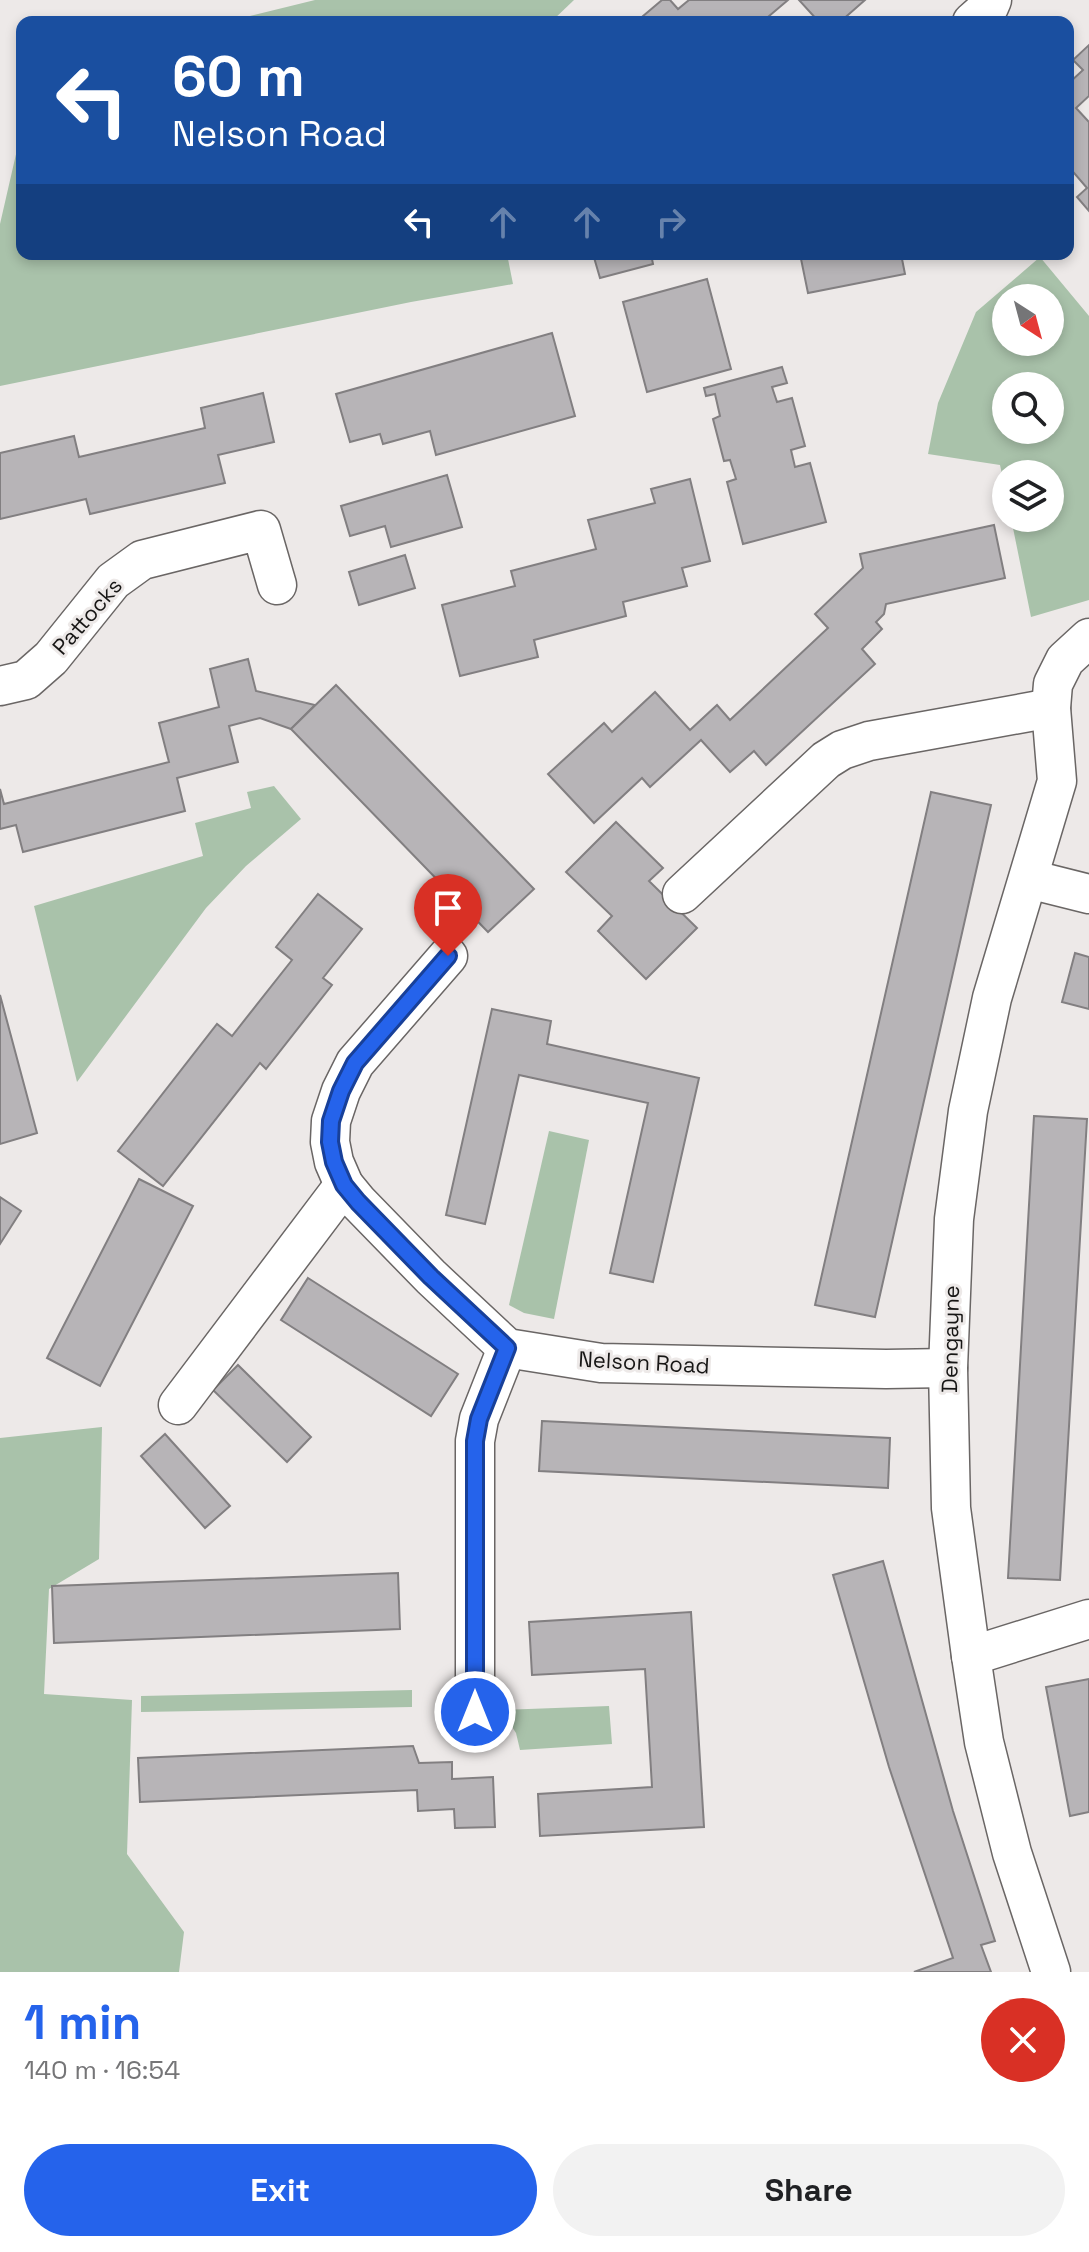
<!DOCTYPE html>
<html lang="en">
<head>
<meta charset="utf-8">
<style>
  :root { --surface:#fff; --page:#f2f2f2; --text:#202124; --muted:#757577; --accent:#2563eb }
  body { margin:0; font-family:"Space Grotesk",sans-serif; background:var(--page); color:var(--text); height:100vh; display:flex; flex-direction:column; font-size:30px; white-space:nowrap }
  * { box-sizing:border-box; margin:0 }
  p { font-size:26px; color:var(--muted) }
  .icon { flex:none; width:44px; height:44px; fill:none; stroke:currentColor; stroke-width:2; stroke-linecap:round; stroke-linejoin:round }
  .map { position:relative; height:1972px; overflow:hidden }
  .drawer { display:flex; flex-direction:column; background:var(--surface); flex:1 }
  .drawer>* { flex:none }
  .top-card { position:absolute; left:16px; top:16px; width:1058px; height:244px; border-radius:16px; box-shadow:0 4px 12px #0003; background:#1a4fa0; color:#fff; overflow:hidden }
  .needle { width:52px; rotate:144deg }
  .buttons { position:absolute; left:992px; top:284px; display:grid; gap:16px }
  .buttons a { display:grid; place-items:center; width:72px; height:72px; border-radius:50%; background:var(--surface); box-shadow:0 4px 12px #0003; font-size:40px }
  .pin { position:absolute; display:grid; place-items:center; width:68px; height:68px; color:#fff; margin:-82px -34px; border-radius:50% 50% 50% 0; rotate:-45deg; box-shadow:0 0 8px #0007 }
  .pin .icon { rotate:45deg }
  .me { position:absolute; width:88px; margin:-44px; rotate:0deg; stroke-linejoin:round; filter:drop-shadow(0 0 6px #0008) }
  .turn { display:flex; align-items:center; gap:28px; height:168px; padding:0 24px; font-size:36px }
  .turn .icon { width:104px; height:104px; stroke-width:2.5 }
  .turn b { display:block; font-size:56px; line-height:68px }
  .lanes { display:flex; align-items:center; height:76px; padding:0 24px; background:#0003; justify-content:center; gap:40px; direction:ltr }
  .lanes .off { opacity:.35 }
  .round { display:grid; place-items:center; flex:none; width:84px; height:84px; border-radius:42px; background:var(--page) }
  .overview { display:flex; align-items:center; justify-content:space-between; height:136px; padding:0 24px }
  h1 { font-size:48px; font-weight:800; line-height:60px; color:var(--accent) }
  .action { display:flex; gap:16px; margin-top:auto; padding:16px 24px }
  .action a { flex:1; height:92px; border-radius:48px; background:var(--accent); color:#fff; font-size:32px; font-weight:800; line-height:92px; text-align:center }
  .action a+a { background:var(--page); color:var(--text) }
  .map>svg:first-child { display:block }
</style>
</head>
<body>
<div class="map">
<svg width="1089" height="1972" viewBox="0 0 1089 1972">
  <rect width="100%" height="100%" fill="#ede9e8"/>
  <!-- green -->
  <g fill="#a9c2aa" fill-rule="evenodd">
    <path d="M315 0H574L551 22H225Z"/>
    <path d="M22 128V254H507L513 284 411 302 0 386V224Z"/>
    <path d="M1040 257 1089 316V600L1031 617 1011 518H1050V474H1006V492L1000 465 928 454 938 403 976 312ZM1006 298H1050V342H1006ZM1050 386V430H1006V386Z"/>
    <path d="M274 786 301 819 246 866 206 908 77 1082 34 906 203 856 195 823 251 808 247 792Z"/>
    <path d="M549 1131 589 1140 554 1319 524 1313 509 1305Z"/>
    <path d="M102 1427 99 1559 49 1589 44 1694 132 1700 127 1854 184 1932 179 1972H0V1438Z"/>
    <path d="M412 1690V1707L141 1712V1696Z"/>
    <path d="M609 1706 612 1744 520 1750 516 1733 501 1710Z"/>
  </g>
  <!-- building -->
  <g fill="#b7b4b7" stroke="#827f81" stroke-width="2">
    <path d="M662 0H670L678 9 689 0H788L762 22H636Z"/>
    <path d="M799 0H865L840 22H819Z"/>
    <path d="M1089 45V96L1076 108 1089 122V211L1077 197 1087 188 1068 166V84L1083 70 1073 60Z"/>
    <path d="M593 254H651L653 264 600 278Z"/>
    <path d="M800 254H901L905 274 808 293Z"/>
    <path d="M707 279 731 369 647 392 623 302Z"/>
    <path d="M552 333 575 416 436 455 430 431 383 444 380 434 350 442 336 394Z"/>
    <path d="M782 367 787 383 772 387 777 402 792 398 805 446 791 450 795 467 810 463 826 522 743 544 727 482 736 479 730 460 724 461 713 419 720 416 715 394 706 396 704 388Z"/>
    <path d="M263 393 274 442 218 455 225 483 90 514 86 499 0 519V453L74 436 79 457 205 428 201 408Z"/>
    <path d="M447 475 462 527 391 547 385 526 350 536 341 506Z"/>
    <path d="M690 479 710 561 682 568 687 586 623 602 626 616 534 640 538 657 460 676 442 605 515 586 511 571 596 549 588 520 655 503 651 489Z"/>
    <path d="M994 525 1005 578 886 604 884 614 876 622 882 629 862 649 875 664 766 765 754 751 730 772 701 740 650 787 642 778 594 823 548 774 604 723 612 732 655 692 690 730 717 705 730 720 828 628 815 614 863 568 860 554Z"/>
    <path d="M405 555 415 588 359 605 349 572Z"/>
    <path d="M248 659 256 691 315 705 291 729 260 718 229 726 238 762 177 778 185 811 23 852 16 825 0 829V789L4 804 169 762 159 723 219 707 210 669Z"/>
    <path d="M336 685 534 889 488 932 291 729Z"/>
    <path d="M931 792 991 805 875 1317 815 1305Z"/>
    <path d="M616 822 663 868 649 881 697 928 646 979 598 931 612 916 566 872Z"/>
    <path d="M318 894 362 929 323 978 332 985 266 1069 260 1063 163 1186 118 1151 217 1024 232 1036 292 960 276 947Z"/>
    <path d="M1075 953 1089 957V1009L1062 1002Z"/>
    <path d="M0 995 37 1133 0 1144Z"/>
    <path d="M492 1009 551 1021 547 1044 699 1078 653 1282 610 1273 648 1103 519 1075 485 1224 446 1215Z"/>
    <path d="M1034 1116 1087 1119 1060 1580 1008 1578Z"/>
    <path d="M139 1179 193 1206 100 1386 47 1358Z"/>
    <path d="M0 1197 21 1211 0 1244Z"/>
    <path d="M308 1278 458 1374 431 1416 281 1320Z"/>
    <path d="M238 1365 311 1437 287 1462 213 1390Z"/>
    <path d="M542 1421 890 1438 888 1488 539 1471Z"/>
    <path d="M165 1434 230 1506 205 1528 141 1456Z"/>
    <path d="M883 1561 953 1811 995 1941 981 1945 991 1972H914L953 1958 889 1767 833 1575Z"/>
    <path d="M398 1573 400 1629 54 1643 52 1586Z"/>
    <path d="M691 1612 704 1827 540 1836 538 1794 652 1787 645 1669 532 1675 529 1622Z"/>
    <path d="M1089 1679V1812L1070 1816 1046 1687Z"/>
    <path d="M413 1746 419 1763 452 1762V1779L493 1777 495 1827 455 1828 454 1809 418 1811 417 1790 140 1802 138 1758Z"/>
  </g>
  <g fill="none" stroke-linecap="round" stroke-linejoin="round">
    <defs>
      <g id="street">
        <path d="M972 22 989 7 992 0"/>
        <path d="M0 686 26 680 51 658 113 581 142 560 261 530 277 585"/>
        <path d="M1029 879 1089 894"/>
        <path d="M682 894 826 760 842 750 869 741 1051 708"/>
        <path d="M448 956 355 1063 341 1091 331 1121 330 1142 334 1162 344 1185 358 1202 431 1277 507 1348 601 1363 886 1369 948 1368"/>
        <path d="M178 1405 344 1185"/>
        <path d="M971 1656 1089 1619"/>
        <path d="M475 1712V1441L479 1419 507 1348"/>
        <path d="M1051 1972 1012 1853 984 1742 971 1656 951 1508 948 1368 954 1219 968 1111 992 998 1057 781 1051 708 1053 684 1065 660 1089 638"/>
      </g>
    </defs>
    <!-- street casing -->
    <use href="#street" stroke="#6a6665" stroke-width="41"/>
    <!-- street -->
    <use href="#street" stroke="#fff" stroke-width="38"/>
  </g>
  <g fill="none" stroke-linecap="round" stroke-linejoin="round">
    <defs>
      <path id="route" d="M448 956 355 1063 341 1091 331 1121 330 1142 334 1162 344 1185 358 1202 431 1277 507 1348 479 1419 475 1441V1712"/>
    </defs>
    <!-- route casing -->
    <use href="#route" stroke="#184099" stroke-width="20"/>
    <!-- route -->
    <use href="#route" stroke="#2563eb" stroke-width="14"/>
  </g>
  <g text-anchor="middle" stroke-width="6" stroke-linejoin="round" paint-order="stroke">
    <!-- street labels -->
    <g font-size="22" fill="#171615" stroke="#ede9e8">
      <text transform="translate(87 616) rotate(-49)" y="8">Pattocks</text>
      <text transform="translate(950 1339) rotate(-89)" y="8">Dengayne</text>
      <text transform="translate(644 1362) rotate(3)" y="8">Nelson Road</text>
    </g>
  </g>
</svg>
<div class="buttons">
<a><svg class="needle" viewBox="-14 -14 28 28"><path d="M0-13l5 13h-10z" fill="#e53935"/><path d="M0 13l5-13h-10z" fill="#757577"/></svg></a>
<a><svg class="icon" aria-label="search" viewBox="0 0 24 24"><circle cx="10" cy="10" r="6"/><path d="M15 15l6 6"/></svg></a>
<a><svg class="icon" aria-label="layers" viewBox="0 0 24 24"><path d="M12 4l9 5-9 5-9-5zM3 14l9 5 9-5"/></svg></a>
</div>
<div class="pin" style="left:448px;top:956px;background:#d93025"><svg class="icon" aria-label="arrive" viewBox="0 0 24 24"><path d="M6 21V4h12l-3 4 3 4H6"/></svg></div>
<svg class="me" style="left:475px;top:1712px" viewBox="-20 -20 40 40"><circle r="17" fill="#2563eb" stroke="#fff" stroke-width="3"/><path d="M0-11L8 9 0 5-8 9z" fill="#fff"/></svg>
<div class="top-card">
<div class="turn"><svg class="icon" aria-label="left" viewBox="0 0 24 24"><path d="M17 20v-9H6M10 6l-5 5 5 5"/></svg><div><b>60 m</b>Nelson Road</div></div>
<div class="lanes"><svg class="icon" aria-label="left" viewBox="0 0 24 24"><path d="M17 20v-9H6M10 6l-5 5 5 5"/></svg><svg class="icon off" aria-label="ahead" viewBox="0 0 24 24"><path d="M12 20V5M6 11l6-6 6 6"/></svg><svg class="icon off" aria-label="ahead" viewBox="0 0 24 24"><path d="M12 20V5M6 11l6-6 6 6"/></svg><svg class="icon off" aria-label="right" viewBox="0 0 24 24"><path d="M7 20v-9h11M14 6l5 5-5 5"/></svg></div>
</div>
</div>
<section class="drawer">
<div class="overview"><div><h1>1 min</h1><p>140 m · 16:54</p></div><a class="round" style="background:#d93025;color:#fff"><svg class="icon" aria-label="close" viewBox="0 0 24 24"><path d="M6 6l12 12M18 6L6 18"/></svg></a></div>
<div class="action"><a>Exit</a><a>Share</a></div>
</section>
</body>
</html>
